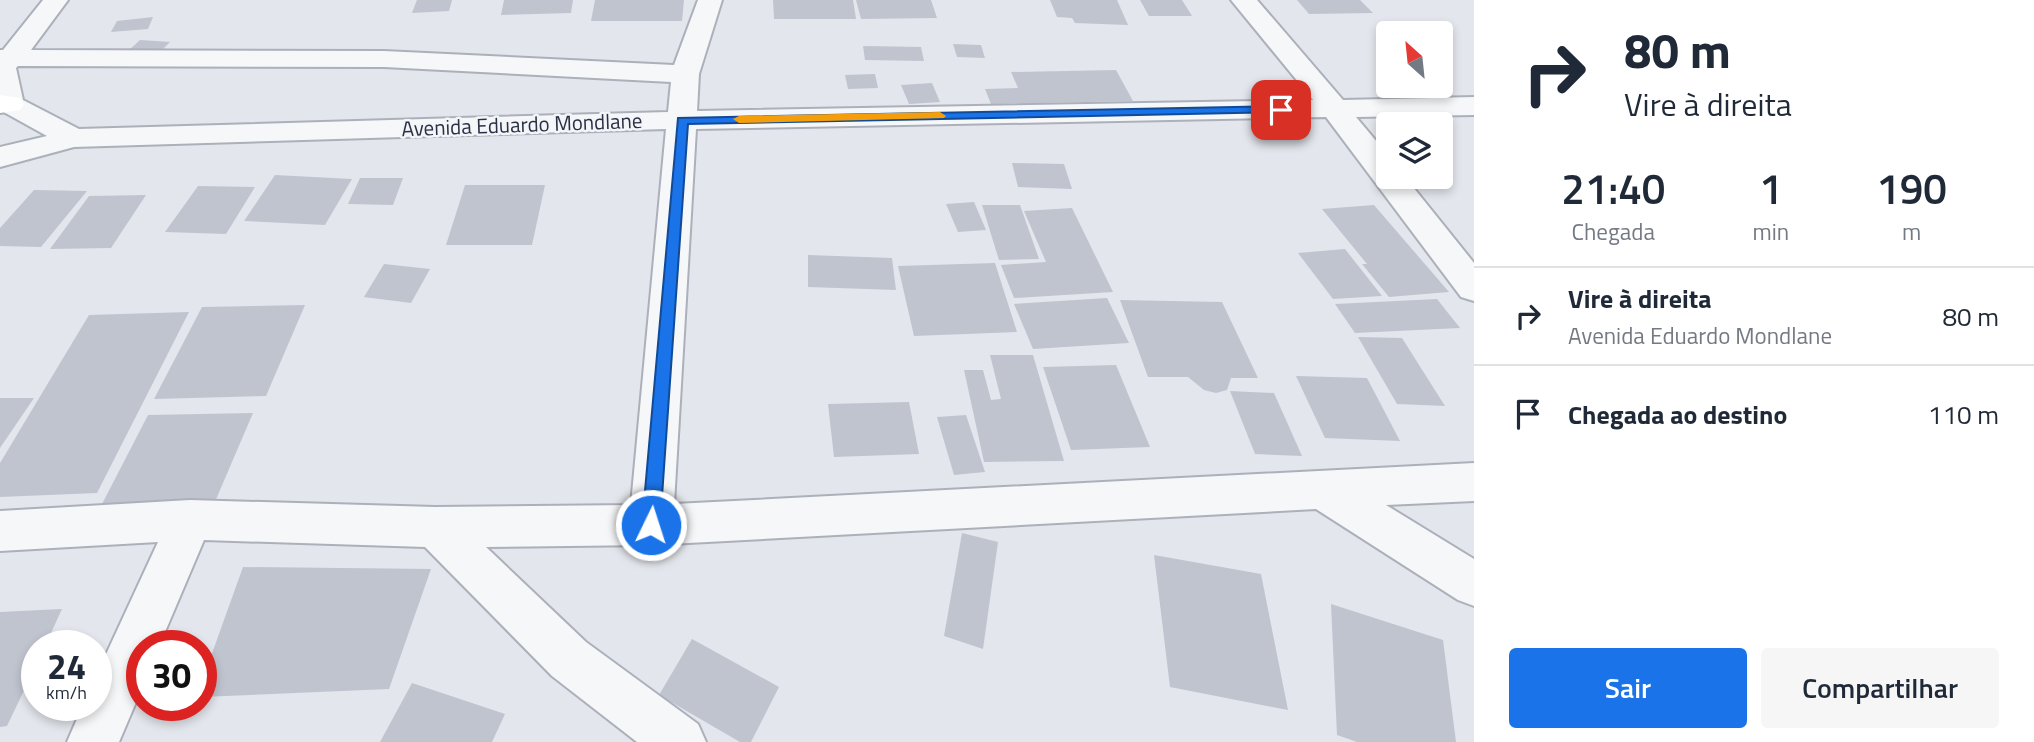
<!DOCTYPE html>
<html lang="pt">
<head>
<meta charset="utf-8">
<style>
  :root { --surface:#fff; --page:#f6f6f7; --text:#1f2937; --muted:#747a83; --line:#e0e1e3; --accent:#1a73e8 }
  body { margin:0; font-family:"Titillium Web",sans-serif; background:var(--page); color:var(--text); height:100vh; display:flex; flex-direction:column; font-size:26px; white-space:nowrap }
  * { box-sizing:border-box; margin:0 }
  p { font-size:23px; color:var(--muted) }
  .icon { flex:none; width:38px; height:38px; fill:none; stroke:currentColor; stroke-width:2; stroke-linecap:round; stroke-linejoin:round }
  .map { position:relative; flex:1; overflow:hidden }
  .details { display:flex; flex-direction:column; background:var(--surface); width:560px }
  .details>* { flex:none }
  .guide { background:#fff; color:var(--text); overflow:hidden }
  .needle { width:46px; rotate:333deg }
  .buttons { position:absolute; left:1376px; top:21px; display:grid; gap:14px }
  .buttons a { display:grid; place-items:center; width:77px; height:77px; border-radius:7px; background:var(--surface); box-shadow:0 4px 10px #0003; font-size:35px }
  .speed { position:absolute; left:21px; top:630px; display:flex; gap:14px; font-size:35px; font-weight:700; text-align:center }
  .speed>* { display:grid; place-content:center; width:91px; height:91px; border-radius:50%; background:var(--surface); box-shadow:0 4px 10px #0003; line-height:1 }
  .speed small { font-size:18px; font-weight:400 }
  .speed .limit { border:10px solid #d22; background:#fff; color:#111 }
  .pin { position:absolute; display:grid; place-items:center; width:60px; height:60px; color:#fff; margin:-30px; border-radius:14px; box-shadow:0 4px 10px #0006 }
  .me { position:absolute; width:77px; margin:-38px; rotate:4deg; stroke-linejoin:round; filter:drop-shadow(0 0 5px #0008) }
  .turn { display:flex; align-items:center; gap:24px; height:147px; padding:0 35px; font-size:32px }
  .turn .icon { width:91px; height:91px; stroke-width:2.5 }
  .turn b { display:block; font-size:49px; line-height:60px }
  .eta { display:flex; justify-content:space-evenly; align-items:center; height:119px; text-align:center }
  .eta b { font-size:42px; font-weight:600; line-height:49px }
  .cta { display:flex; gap:14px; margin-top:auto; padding:14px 35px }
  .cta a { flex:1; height:80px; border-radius:7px; background:var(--accent); color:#fff; font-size:28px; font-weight:600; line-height:80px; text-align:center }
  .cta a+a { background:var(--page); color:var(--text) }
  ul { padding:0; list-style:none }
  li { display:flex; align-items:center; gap:21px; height:98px; padding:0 35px; border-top:2px solid var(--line) }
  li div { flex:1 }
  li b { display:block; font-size:26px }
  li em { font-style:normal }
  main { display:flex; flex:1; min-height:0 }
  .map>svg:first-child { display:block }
</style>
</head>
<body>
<main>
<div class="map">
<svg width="1474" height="742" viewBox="0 0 1474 742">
  <rect width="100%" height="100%" fill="#e3e6ec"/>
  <!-- building -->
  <g fill="#c0c4cf">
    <path d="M417 0H452L449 11 412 13Z"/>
    <path d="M504 0H573L571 13 501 15Z"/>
    <path d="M595 0H684L682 21H591Z"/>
    <path d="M773 0H853L856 19H774Z"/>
    <path d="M856 0H931L937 18 861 19Z"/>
    <path d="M1050 0H1117L1128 25 1075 23 1072 18 1057 17Z"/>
    <path d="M1140 0H1182L1192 16H1149Z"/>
    <path d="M1297 0H1360L1373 13 1309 14Z"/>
    <path d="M153 17 148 29 111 32 117 21Z"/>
    <path d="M140 40 170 42 157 55 126 53Z"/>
    <path d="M953 44 981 45 985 58 957 57Z"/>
    <path d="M863 46 921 47 924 61 865 60Z"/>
    <path d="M1116 70 1133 101 991 104 985 89 1018 88 1011 72Z"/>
    <path d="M875 74 878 88 848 89 845 75Z"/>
    <path d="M932 83 940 102 909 104 901 85Z"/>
    <path d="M1012 163 1064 164 1072 189 1018 187Z"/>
    <path d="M275 175 352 179 325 225 244 221Z"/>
    <path d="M360 178H403L393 205 348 204Z"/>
    <path d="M465 185H545L532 245H446Z"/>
    <path d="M198 186 255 187 226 234 165 232Z"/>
    <path d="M34 190 87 191 41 247 0 246V228Z"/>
    <path d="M146 195 111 248 50 249 89 196Z"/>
    <path d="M974 202 986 230 958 232 946 204Z"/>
    <path d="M982 205H1020L1039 259 999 260Z"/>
    <path d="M1374 205 1449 292 1389 297 1362 264H1367L1322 209Z"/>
    <path d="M1072 208 1113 292 1014 298 1001 265 1046 262 1024 211Z"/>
    <path d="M1345 249 1382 296 1333 299 1298 253Z"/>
    <path d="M808 255 892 258 896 290 808 287Z"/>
    <path d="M995 263 1017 332 914 336 898 266Z"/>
    <path d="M384 264 430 269 411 303 364 297Z"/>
    <path d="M1107 298 1129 343 1033 349 1014 304Z"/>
    <path d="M1437 299 1460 328 1355 333 1335 304Z"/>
    <path d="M1120 300 1222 302 1258 378H1231L1227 390 1216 393 1204 390 1188 377H1148Z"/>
    <path d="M305 305 266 396 154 399 202 307Z"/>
    <path d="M189 312 97 493 0 497V463L89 315Z"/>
    <path d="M1358 337 1402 338 1445 406 1397 404Z"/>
    <path d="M990 355H1033L1064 461 984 462 964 370H983L991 400 1001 399Z"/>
    <path d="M1116 365 1150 447 1071 450 1043 367Z"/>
    <path d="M1296 376 1367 378 1400 441 1325 438Z"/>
    <path d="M1230 391 1274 393 1302 456 1255 454Z"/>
    <path d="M0 398H34L0 448Z"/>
    <path d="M909 402 919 454 834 457 828 404Z"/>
    <path d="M253 413 214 504 101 506 148 415Z"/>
    <path d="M966 415 985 472 954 475 937 417Z"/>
    <path d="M962 533 998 542 983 649 944 636Z"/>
    <path d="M1154 555 1261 574 1288 710 1170 687Z"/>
    <path d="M243 567 431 569 389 689 201 697V684Z"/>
    <path d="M1331 604 1443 640 1456 742H1357L1337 735Z"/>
    <path d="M62 609 45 646H37V663L7 726 0 727V612Z"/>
    <path d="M692 639 779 687 751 742H740L659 695Z"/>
    <path d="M412 683 505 714 492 742H380Z"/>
  </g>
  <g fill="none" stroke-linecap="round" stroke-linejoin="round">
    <defs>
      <path id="minor" d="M43 0H68L31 50 384 51 674 65 698 0H722L699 74 697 111 1313 100 1231 0H1257L1343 100 1474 97V115L1356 117 1388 155V177H1405L1474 263V301L1461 297 1326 117 696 129 674 504 1474 463V501L1386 505 1474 559V606L1458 600 1316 509 651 545 486 547 586 642 698 724 706 742H637L552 676 425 547 204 540 159 646H142V688L119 742H67L83 705H96V676L158 542 0 551V511L190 500 435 507 631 505 666 129 74 147 0 167V147L47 136 0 110V50H3ZM18 66 384 67 671 82 668 112 79 129 23 100 16 68Z"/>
      <path id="secondary" d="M0 95 20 98 24 104 20 110 0 113Z"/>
    </defs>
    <!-- minor casing -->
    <use href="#minor" stroke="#acb0ba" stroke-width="4"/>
    <!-- secondary casing -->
    <use href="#secondary" stroke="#acb0ba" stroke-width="4"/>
    <!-- minor -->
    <use href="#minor" fill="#f6f7f9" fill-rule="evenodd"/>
    <!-- secondary -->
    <use href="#secondary" fill="#fff" fill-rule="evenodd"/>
  </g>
  <!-- route -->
  <path fill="#1a73e8" stroke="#114b97" stroke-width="2" d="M1281 106 1286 107V112L688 124 660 525 657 531 651 533 644 531 642 525 678 118Z"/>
  <!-- slow -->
  <path fill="#f59e0b" d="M940 112 946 116 944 118 739 123 733 119 739 116Z"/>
  <g text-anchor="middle" stroke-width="5" stroke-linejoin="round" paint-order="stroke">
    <!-- far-street labels -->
    <g font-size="21" fill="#2a3144" stroke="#f3f5f9">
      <text transform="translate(522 125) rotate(-2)" y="7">Avenida Eduardo Mondlane</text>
    </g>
  </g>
</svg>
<div class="buttons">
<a><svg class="needle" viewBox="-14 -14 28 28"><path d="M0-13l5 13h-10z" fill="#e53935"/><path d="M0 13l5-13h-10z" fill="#747a83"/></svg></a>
<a><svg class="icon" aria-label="layers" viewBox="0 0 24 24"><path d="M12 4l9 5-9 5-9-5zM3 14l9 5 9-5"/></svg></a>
</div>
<div class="speed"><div>24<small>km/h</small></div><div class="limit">30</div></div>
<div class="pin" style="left:1281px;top:110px;background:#d93025"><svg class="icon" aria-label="arrive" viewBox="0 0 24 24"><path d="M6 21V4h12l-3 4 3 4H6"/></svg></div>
<svg class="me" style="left:651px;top:525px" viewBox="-20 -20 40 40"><circle r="17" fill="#1a73e8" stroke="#fff" stroke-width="3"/><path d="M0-11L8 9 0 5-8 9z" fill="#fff"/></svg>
</div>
<section class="details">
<div class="guide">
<div class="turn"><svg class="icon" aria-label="right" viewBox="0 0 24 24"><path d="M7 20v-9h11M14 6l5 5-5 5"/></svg><div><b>80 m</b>Vire à direita</div></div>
</div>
<div class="eta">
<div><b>21:40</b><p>Chegada</p></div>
<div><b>1</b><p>min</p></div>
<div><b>190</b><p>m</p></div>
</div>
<ul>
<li><svg class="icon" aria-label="right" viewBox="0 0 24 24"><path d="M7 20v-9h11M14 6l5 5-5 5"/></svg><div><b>Vire à direita</b><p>Avenida Eduardo Mondlane</p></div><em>80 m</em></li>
<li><svg class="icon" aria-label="arrive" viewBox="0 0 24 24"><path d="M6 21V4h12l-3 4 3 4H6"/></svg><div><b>Chegada ao destino</b></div><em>110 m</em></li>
</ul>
<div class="cta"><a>Sair</a><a>Compartilhar</a></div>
</section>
</main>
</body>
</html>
